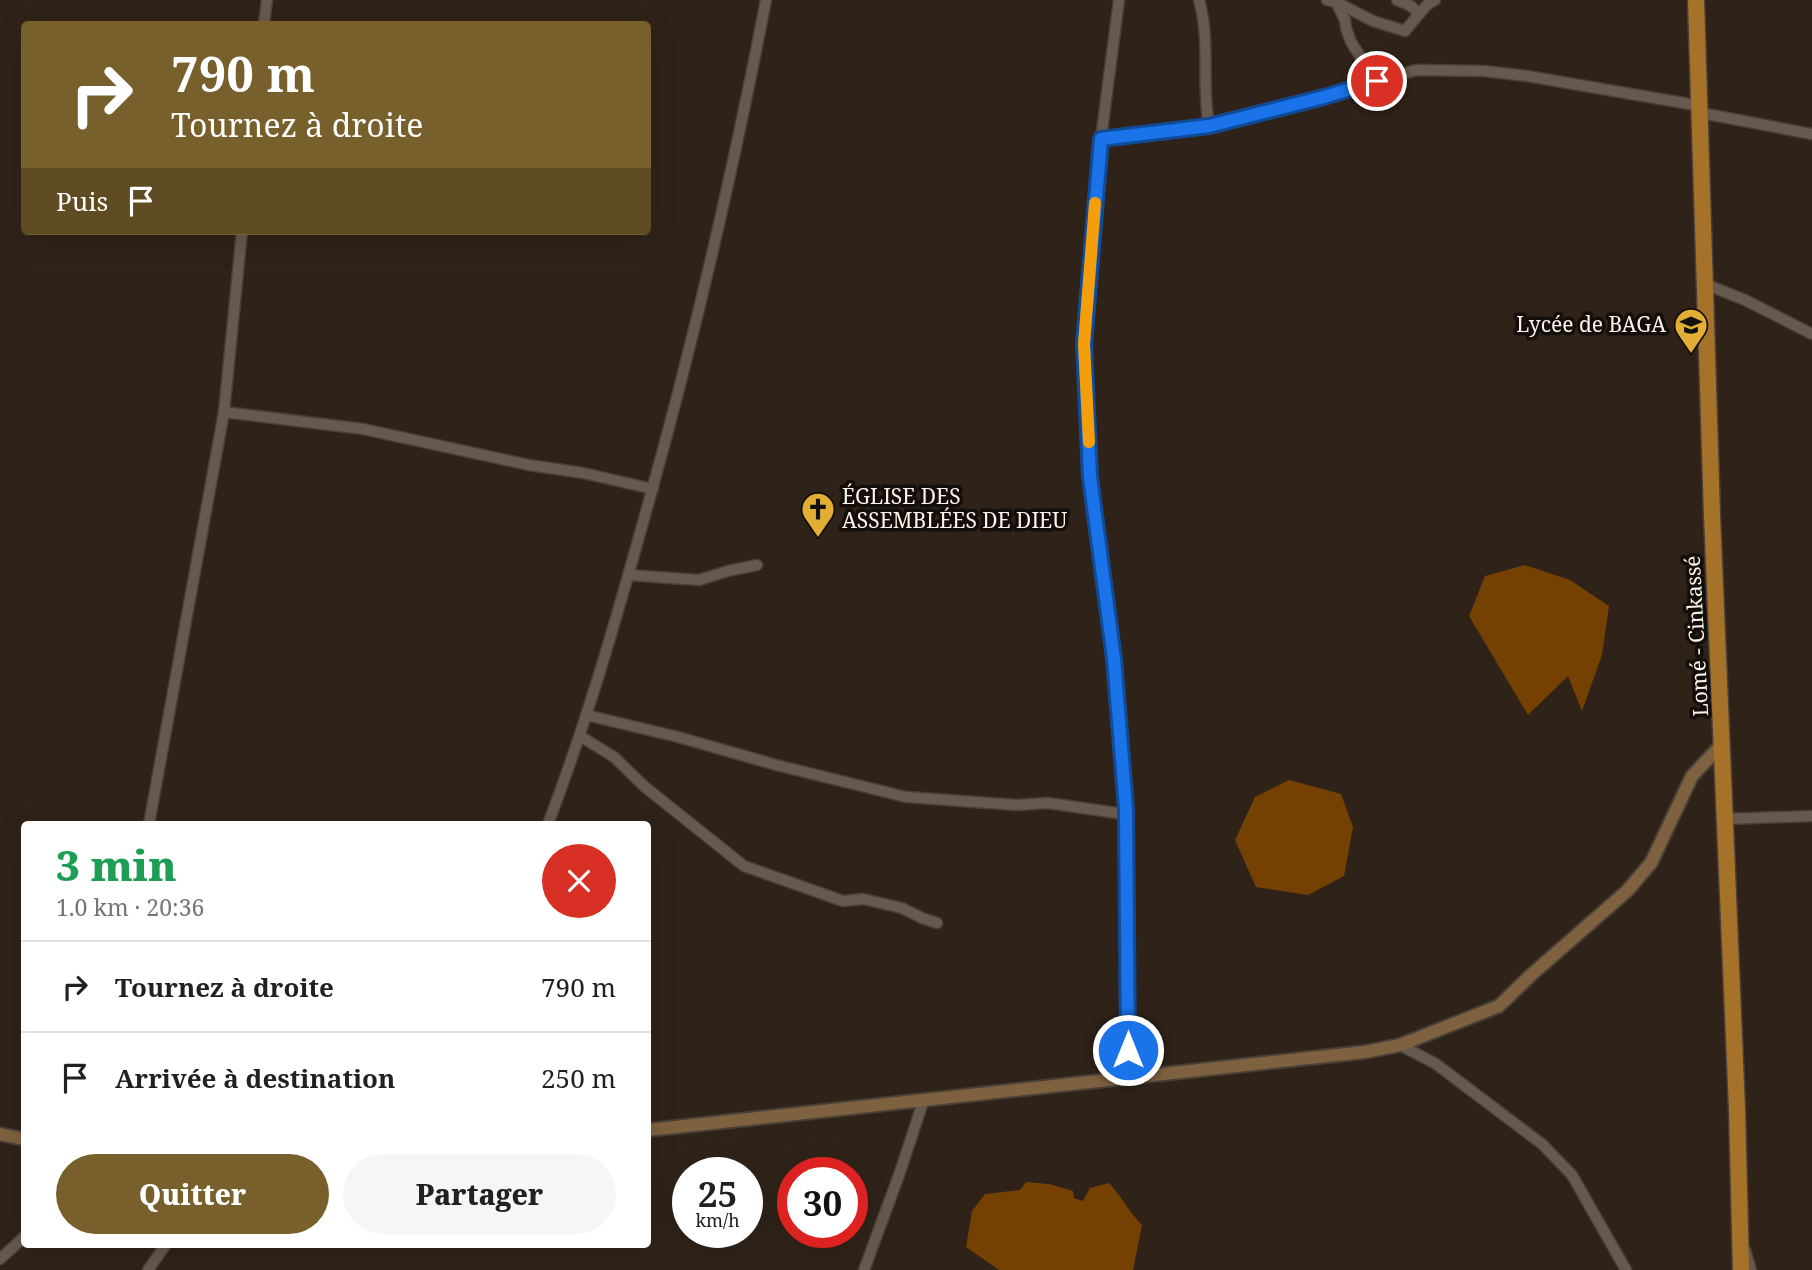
<!DOCTYPE html>
<html lang="fr">
<head>
<meta charset="utf-8">
<style>
  :root { --surface:#fff; --page:#f6f6f6; --text:#202124; --muted:#757577; --line:#e0e0e0; --accent:#78602c }
  body { margin:0; font-family:"Noto Serif",serif; background:var(--page); color:var(--text); height:100vh; display:flex; flex-direction:column; font-size:26px; white-space:nowrap }
  * { box-sizing:border-box; margin:0 }
  p { font-size:23px; color:var(--muted) }
  .icon { flex:none; width:38px; height:38px; fill:none; stroke:currentColor; stroke-width:2; stroke-linecap:round; stroke-linejoin:round }
  .map { position:relative; flex:1; overflow:hidden }
  .drawer { position:absolute; left:21px; top:821px; width:630px; height:427px; display:flex; flex-direction:column; background:var(--surface); border-radius:7px; box-shadow:0 7px 28px #0002 }
  .drawer>* { flex:none }
  .banner { position:absolute; left:21px; top:21px; width:630px; height:214px; border-radius:7px; box-shadow:0 7px 28px #0002; background:#78602c; color:#fff; overflow:hidden }
  .speed { position:absolute; left:672px; top:1157px; display:flex; gap:14px; font-size:35px; font-weight:700; text-align:center }
  .speed>* { display:grid; place-content:center; width:91px; height:91px; border-radius:50%; background:var(--surface); box-shadow:0 7px 28px #0002; line-height:1 }
  .speed small { font-size:18px; font-weight:400 }
  .speed .limit { border:10px solid #d22; background:#fff; color:#111 }
  .pin { position:absolute; display:grid; place-items:center; width:60px; height:60px; color:#fff; margin:-30px; border:4px solid #fff; border-radius:50%; box-shadow:0 2px 7px #0007 }
  .me { position:absolute; width:77px; margin:-38px; rotate:0deg; stroke-linejoin:round; filter:drop-shadow(0 0 5px #0008) }
  .turn { display:flex; align-items:center; gap:24px; height:147px; padding:0 35px; font-size:32px }
  .turn .icon { width:91px; height:91px; stroke-width:2.5 }
  .turn b { display:block; font-size:49px; line-height:60px }
  .then { display:flex; align-items:center; height:66px; padding:0 35px; background:#0003; gap:14px; font-size:26px }
  .round { display:grid; place-items:center; flex:none; width:74px; height:74px; border-radius:37px; background:var(--page) }
  .head { display:flex; align-items:center; justify-content:space-between; height:119px; padding:0 35px }
  h1 { font-size:42px; font-weight:800; line-height:52px; color:#1e9e55 }
  .button { display:flex; gap:14px; margin-top:auto; padding:14px 35px }
  .button a { flex:1; height:80px; border-radius:42px; background:var(--accent); color:#fff; font-size:28px; font-weight:800; line-height:80px; text-align:center }
  .button a+a { background:var(--page); color:var(--text) }
  ul { padding:0; list-style:none }
  li { display:flex; align-items:center; gap:21px; height:91px; padding:0 35px; border-top:2px solid var(--line) }
  li div { flex:1 }
  li b { display:block; font-size:26px }
  li em { font-style:normal }
  .map>svg:first-child { display:block }
</style>
</head>
<body>
<div class="map">
<svg width="1812" height="1270" viewBox="0 0 1812 1270">
  <rect width="100%" height="100%" fill="#2f2319"/>
  <!-- forest -->
  <g fill="#754102">
    <path d="M1525 565 1570 580 1609 606 1602 655 1582 711 1568 676 1528 715 1469 616 1485 576Z"/>
    <path d="M1289 780 1341 794 1353 827 1344 876 1308 895 1256 887 1235 840 1255 797Z"/>
    <path d="M1026 1182 1049 1184 1073 1191 1074 1198 1083 1201 1090 1188 1109 1183C1122 1197 1129 1212 1142 1225L1133 1270H999L966 1247 972 1211 985 1194 1020 1190Z"/>
  </g>
  <g fill="none" stroke-linecap="round" stroke-linejoin="round">
    <defs>
      <g id="minor">
        <path d="M1119 0 1099 154 1084 344 1090 477 1114 659 1126 809 1128 1077"/>
        <path d="M1199 0C1211 42 1201 82 1209 126"/>
        <path d="M1327 0 1336 2 1345 20 1346 28 1351 42 1376 81"/>
        <path d="M1336 2 1373 21 1405 31 1419 14 1411 6 1397 0"/>
        <path d="M1419 14 1428 4 1435 0"/>
        <path d="M264 24 267 0"/>
        <path d="M1701 113 1812 134"/>
        <path d="M1101 139 1209 126 1324 97 1416 70 1484 71 1527 76 1701 106"/>
        <path d="M1705 284 1745 300 1812 334"/>
        <path d="M224 412 363 429 529 465 583 473 653 489"/>
        <path d="M628 575 699 580 728 571 757 565"/>
        <path d="M586 715 678 737 776 765 906 797 1017 805 1048 803 1117 813 1126 809"/>
        <path d="M580 736 614 757 645 787 744 866 843 901 863 899 902 908 922 918 937 923"/>
        <path d="M1725 819 1812 816"/>
        <path d="M149 824 224 412 242 231"/>
        <path d="M548 824C585 727 614 627 642 526 691 353 732 177 766 0"/>
        <path d="M1400 1045 1436 1064 1542 1144 1572 1175 1626 1270"/>
        <path d="M1745 1250 1751 1270"/>
        <path d="M0 1259 24 1237"/>
        <path d="M148 1270 166 1244"/>
        <path d="M864 1270 899 1175 924 1099"/>
      </g>
      <g id="secondary">
        <path d="M648 1130 1365 1052 1400 1045 1499 1006 1531 975 1627 891 1651 863 1692 776 1723 743"/>
        <path d="M0 1134 24 1139"/>
      </g>
      <path id="trunk" d="M1696 0 1712 515 1737 1109 1741 1270"/>
    </defs>
    <!-- minor casing -->
    <use href="#minor" stroke="#493f37" stroke-width="13"/>
    <!-- secondary casing -->
    <use href="#secondary" stroke="#493f37" stroke-width="16"/>
    <!-- trunk casing -->
    <use href="#trunk" stroke="#493f37" stroke-width="19"/>
    <!-- minor -->
    <use href="#minor" stroke="#66594d" stroke-width="10"/>
    <!-- secondary -->
    <use href="#secondary" stroke="#7e6240" stroke-width="12"/>
    <!-- trunk -->
    <use href="#trunk" stroke="#a67229" stroke-width="16"/>
  </g>
  <g fill="none" stroke-linecap="round" stroke-linejoin="round">
    <defs>
      <path id="route" d="M1128 1050 1126 809 1114 659 1090 477 1084 344 1101 139 1209 126 1324 97 1377 81"/>
    </defs>
    <!-- route casing -->
    <use href="#route" stroke="#114b97" stroke-width="18"/>
    <!-- route -->
    <use href="#route" stroke="#1a73e8" stroke-width="12"/>
    <!-- slow -->
    <path stroke="#f59e0b" stroke-width="12" d="M1089 442 1084 344 1095 203"/>
  </g>
  <!-- icons -->
  <defs>
    <symbol id="school-pin" viewBox="-11 -11 22 30"><path d="M0 17L-7.5 6A9.5 9.5 0 1 1 7.5 6Z" fill="#e3ae35" stroke="#130e0a"/><path d="M0-5L7-2L0 1L-7-2ZM-4 1L0 2.5L4 1V4Q0 6-4 4Z" fill="#111"/></symbol>
    <symbol id="church-pin" viewBox="-11 -11 22 30"><path d="M0 17L-7.5 6A9.5 9.5 0 1 1 7.5 6Z" fill="#e3ae35" stroke="#130e0a"/><path d="M-1.2-6h2.4v3.5h3.3v2.4h-3.3V6h-2.4V-.1h-3.3v-2.4h3.3Z" fill="#111"/></symbol>
  </defs>
  <g fill-rule="evenodd">
    <use href="#school-pin" x="1672" y="306" width="38" height="52"/>
    <use href="#church-pin" x="799" y="490" width="38" height="52"/>
  </g>
  <g text-anchor="middle" stroke-width="7" stroke-linejoin="round" paint-order="stroke">
    <!-- poi labels -->
    <g font-size="21" fill="#fbf3ec" stroke="#130e0a" text-anchor="end">
      <text x="1666" y="332">Lycée de BAGA</text>
      <text x="842" y="504" text-anchor="start">ÉGLISE DES<tspan x="842" dy="24">ASSEMBLÉES DE DIEU</tspan></text>
    </g>
    <!-- street labels -->
    <g font-size="21" fill="#fbf3ec" stroke="#130e0a">
      <text transform="translate(1697 636) rotate(-93)" y="7">Lomé - Cinkassé</text>
    </g>
  </g>
</svg>
<div class="speed"><div>25<small>km/h</small></div><div class="limit">30</div></div>
<div class="pin" style="left:1377px;top:81px;background:#d93025"><svg class="icon" aria-label="arrive" viewBox="0 0 24 24"><path d="M6 21V4h12l-3 4 3 4H6"/></svg></div>
<svg class="me" style="left:1128px;top:1050px" viewBox="-20 -20 40 40"><circle r="17" fill="#1a73e8" stroke="#fff" stroke-width="3"/><path d="M0-11L8 9 0 5-8 9z" fill="#fff"/></svg>
<div class="banner">
<div class="turn"><svg class="icon" aria-label="right" viewBox="0 0 24 24"><path d="M7 20v-9h11M14 6l5 5-5 5"/></svg><div><b>790 m</b>Tournez à droite</div></div>
<div class="then">Puis<svg class="icon" aria-label="arrive" viewBox="0 0 24 24"><path d="M6 21V4h12l-3 4 3 4H6"/></svg></div>
</div>
<section class="drawer">
<div class="head"><div><h1>3 min</h1><p>1.0 km · 20:36</p></div><a class="round" style="background:#d93025;color:#fff"><svg class="icon" aria-label="close" viewBox="0 0 24 24"><path d="M6 6l12 12M18 6L6 18"/></svg></a></div>
<ul>
<li><svg class="icon" aria-label="right" viewBox="0 0 24 24"><path d="M7 20v-9h11M14 6l5 5-5 5"/></svg><div><b>Tournez à droite</b></div><em>790 m</em></li>
<li><svg class="icon" aria-label="arrive" viewBox="0 0 24 24"><path d="M6 21V4h12l-3 4 3 4H6"/></svg><div><b>Arrivée à destination</b></div><em>250 m</em></li>
</ul>
<div class="button"><a>Quitter</a><a>Partager</a></div>
</section>
</div>
</body>
</html>
